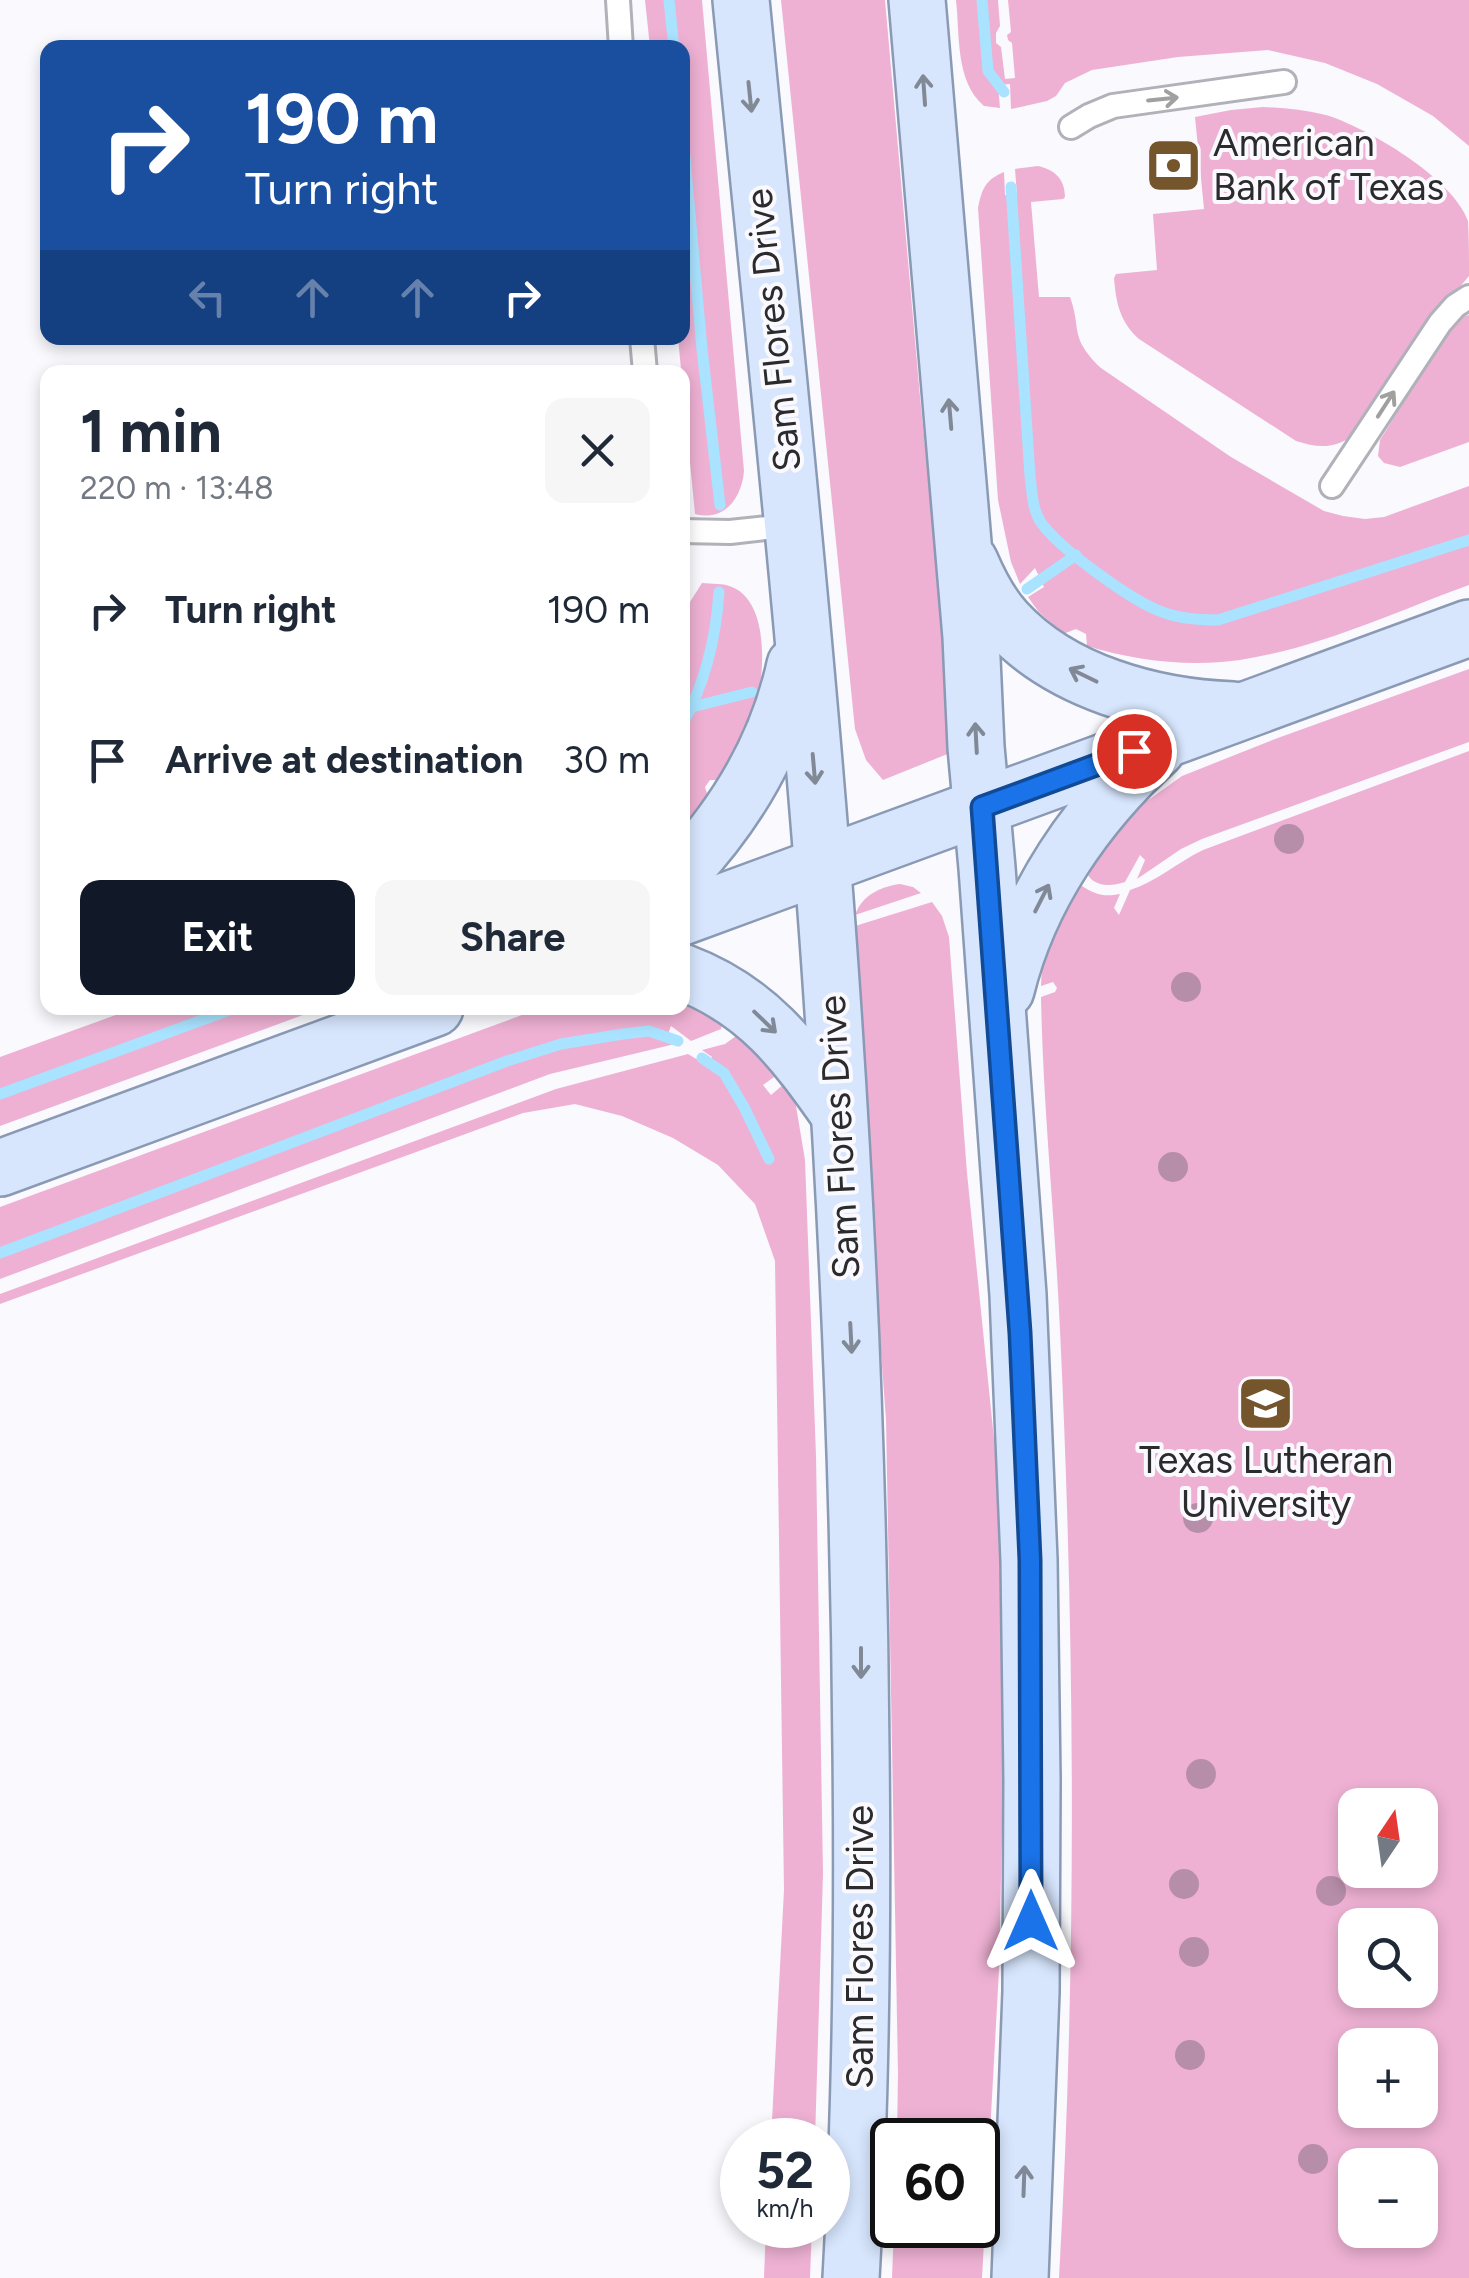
<!DOCTYPE html>
<html lang="en">
<head>
<meta charset="utf-8">
<style>
  :root { --surface:#fff; --page:#f6f6f7; --text:#1f2937; --muted:#747a83; --accent:#111827 }
  body { margin:0; font-family:Figtree,sans-serif; background:var(--page); color:var(--text); height:100vh; display:flex; flex-direction:column; font-size:38px; white-space:nowrap }
  * { box-sizing:border-box; margin:0 }
  p { font-size:32px; color:var(--muted) }
  .icon { flex:none; width:55px; height:55px; fill:none; stroke:currentColor; stroke-width:2; stroke-linecap:round; stroke-linejoin:round }
  .map { position:relative; flex:1; overflow:hidden }
  .side { position:absolute; left:40px; top:365px; width:650px; height:650px; display:flex; flex-direction:column; background:var(--surface); border-radius:20px; box-shadow:0 5px 15px #0003 }
  .side>* { flex:none }
  .guide { position:absolute; left:40px; top:40px; width:650px; height:305px; border-radius:20px; box-shadow:0 5px 15px #0003; background:#1a4fa0; color:#fff; overflow:hidden }
  .needle { width:65px; rotate:13deg }
  .fabs { position:absolute; left:1338px; top:1788px; display:grid; gap:20px }
  .fabs a { display:grid; place-items:center; width:100px; height:100px; border-radius:20px; background:var(--surface); box-shadow:0 5px 15px #0003; font-size:50px }
  .speed { position:absolute; left:720px; top:2118px; display:flex; gap:20px; font-size:50px; font-weight:700; text-align:center }
  .speed>* { display:grid; place-content:center; width:130px; height:130px; border-radius:50%; background:var(--surface); box-shadow:0 5px 15px #0003; line-height:1 }
  .speed small { font-size:25px; font-weight:400 }
  .speed .limit { border:5px solid #111; border-radius:15px; background:#fff; color:#111 }
  .pin { position:absolute; display:grid; place-items:center; width:85px; height:85px; color:#fff; margin:-42px; border:5px solid #fff; border-radius:50%; box-shadow:0 2px 10px #0007 }
  .me { position:absolute; width:110px; margin:-55px; rotate:0deg; stroke-linejoin:round; filter:drop-shadow(0 0 8px #0008) }
  .turn { display:flex; align-items:center; gap:35px; height:210px; padding:0 40px; font-size:45px }
  .turn .icon { width:130px; height:130px; stroke-width:2.5 }
  .turn b { display:block; font-size:70px; line-height:85px }
  .lanes { display:flex; align-items:center; height:95px; padding:0 40px; background:#0003; justify-content:center; gap:50px; direction:ltr }
  .lanes .off { opacity:.35 }
  .round { display:grid; place-items:center; flex:none; width:105px; height:105px; border-radius:20px; background:var(--page) }
  .headline { display:flex; align-items:center; justify-content:space-between; height:170px; padding:0 40px }
  h1 { font-size:60px; font-weight:700; line-height:75px }
  .primary-button { display:flex; gap:20px; margin-top:auto; padding:20px 40px }
  .primary-button a { flex:1; height:115px; border-radius:20px; background:var(--accent); color:#fff; font-size:40px; font-weight:700; line-height:115px; text-align:center }
  .primary-button a+a { background:var(--page); color:var(--text) }
  ul { padding:0; list-style:none }
  li { display:flex; align-items:center; gap:30px; height:150px; padding:0 40px }
  li div { flex:1 }
  li b { display:block; font-size:38px }
  li em { font-style:normal }
  .map>svg:first-child { display:block }
</style>
</head>
<body>
<div class="map">
<svg width="1469" height="2278" viewBox="0 0 1469 2278">
  <rect width="100%" height="100%" fill="#f9f9fe"/>
  <!-- green -->
  <g fill="#eeb1d3" fill-rule="evenodd">
    <path d="M645 0H702L744 471C742 498 724 522 695 514L678 338H682V48L650 47Z"/>
    <path d="M781 0H885L920 397 942 612 950 753 883 780 866 760 855 729Z"/>
    <path d="M956 0H998L1000 26 996 33V43L1001 47 1005 79 1015 78 1012 43 1008 40 1007 35 1011 32 1008 0H1469V146L1433 116 1377 84 1325 63 1268 50 1178 57 1092 70 1065 83 1056 96 1047 101 1011 109 1010 84 998 85 1000 108 984 106C955 81 960 35 956 0Z"/>
    <path d="M1263 107C1285 108 1305 110 1326 115 1368 128 1453 178 1468 221 1469 237 1469 259 1469 276L1436 315 1353 436C1333 449 1318 448 1296 441L1139 339C1120 322 1116 303 1114 278L1116 274 1157 270 1153 214 1204 209 1195 117 1231 110Z"/>
    <path d="M1038 166C1055 170 1065 179 1065 197L1063 199 1031 202 1039 297H1070C1082 331 1069 337 1101 368L1231 457 1324 511 1343 516 1365 519 1384 517 1469 486V585C1395 612 1319 648 1240 660 1189 667 1136 661 1087 646L1086 634 1076 629 1063 634 1038 611 1028 597 1044 587 1035 568 1020 584 1011 562 998 500 978 208C982 189 985 180 1004 172L1005 195H1017L1015 169Z"/>
    <path d="M1469 315V442L1400 467 1384 463 1378 456 1380 440 1452 325 1461 317Z"/>
    <path d="M702 583C712 584 723 583 732 587 770 602 765 677 755 708 746 733 734 757 724 780H710L705 787 709 800 683 834V613Z"/>
    <path d="M1469 669V742L1202 839 1181 849 1137 879 1145 860 1140 855 1125 882C1106 888 1090 886 1083 866L1103 842 1144 803 1182 776 1275 739Z"/>
    <path d="M1469 751V2278H1059C1077 1962 1075 1646 1060 1330 1055 1219 1043 1108 1041 997L1055 992 1057 988 1053 982 1041 986 1042 964 1069 888 1082 886C1096 895 1104 897 1120 894L1114 908 1119 915 1130 890C1156 882 1178 862 1203 850ZM1355 1805H1420V1870H1355ZM1355 1925H1420V1990H1355ZM1355 2045H1420V2110H1355ZM1355 2165H1420V2230H1355Z"/>
    <path d="M900 884 913 887 921 893 855 915C862 895 880 887 900 884Z"/>
    <path d="M932 902 942 916 949 937 967 1173 996 1459 1000 1579 1003 1783 999 1970 982 2278H892L894 2225H978V2140H897L898 2073 886 1419 850 938 852 927Z"/>
    <path d="M683 996 724 1016 721 1029 691 1041 671 1026 667 1037 675 1044 550 1074 0 1279V1207L541 1008H682Z"/>
    <path d="M135 1008H322L0 1126V1057Z"/>
    <path d="M746 1034 781 1072 763 1085 771 1095 784 1084 795 1100 805 1160 816 1456 823 1874 815 2140H771L784 1890 775 1261 755 1204 718 1165 673 1138 622 1116 575 1104 523 1113 0 1304V1294L556 1089 688 1054 708 1066 712 1057 702 1050 725 1044 736 1036Z"/>
    <path d="M766 2225H812L810 2278H764Z"/>
  </g>
  <g fill="none" stroke-linecap="round" stroke-linejoin="round">
    <!-- stream -->
    <g stroke="#a9e3ff" stroke-width="11">
      <path d="M669 0 674 48"/>
      <path d="M982 0 988 71 1004 92"/>
      <path d="M682 124 702 349 720 505"/>
      <path d="M1011 187 1030 476C1032 490 1032 508 1040 521 1057 547 1134 603 1165 613 1182 619 1201 620 1218 620L1469 540"/>
      <path d="M1027 589 1076 555"/>
      <path d="M692 707 752 692"/>
      <path d="M682 725C705 684 716 637 719 592"/>
      <path d="M702 1058 724 1073 744 1107 769 1159"/>
      <path d="M0 1094 235 1008"/>
      <path d="M0 1253 507 1061 561 1044 623 1034 649 1031 678 1041"/>
    </g>
    <defs>
      <g id="lane">
        <path d="M618 0 621 48"/>
        <path d="M1071 127 1089 116 1113 106 1284 82"/>
        <path d="M642 338 645 372"/>
        <path d="M1332 486 1440 323 1455 306 1469 297"/>
        <path d="M682 531 730 532 793 525"/>
      </g>
      <g id="primary">
        <path d="M741 0C771 308 804 616 827 925 847 1200 859 1475 861 1750 863 1927 861 2102 851 2278"/>
        <path d="M917 0 971 637 976 747 987 868 1018 1295 1029 1560 1032 1780 1031 1992 1020 2278"/>
        <path d="M970 562C979 583 990 605 1006 622 1061 682 1153 707 1233 710"/>
        <path d="M682 872C737 813 778 744 795 665"/>
        <path d="M682 917 1469 628"/>
        <path d="M682 972C757 1000 794 1050 839 1114"/>
        <path d="M1006 990C1029 896 1086 814 1157 749"/>
        <path d="M0 1168 435 1008"/>
      </g>
    </defs>
    <!-- lane casing -->
    <use href="#lane" stroke="#b1b1b9" stroke-width="28"/>
    <!-- primary casing -->
    <use href="#primary" stroke="#8a9ab4" stroke-width="60"/>
    <!-- lane -->
    <use href="#lane" stroke="#fff" stroke-width="22"/>
    <!-- primary -->
    <use href="#primary" stroke="#d7e6fd" stroke-width="55"/>
  </g>
  <!-- trees -->
  <g fill="#b78ea9">
    <circle cx="1289" cy="839" r="15"/>
    <circle cx="1186" cy="987" r="15"/>
    <circle cx="1173" cy="1167" r="15"/>
    <circle cx="1198" cy="1518" r="15"/>
    <circle cx="1201" cy="1774" r="15"/>
    <circle cx="1184" cy="1884" r="15"/>
    <circle cx="1331" cy="1891" r="15"/>
    <circle cx="1194" cy="1952" r="15"/>
    <circle cx="1190" cy="2055" r="15"/>
    <circle cx="1313" cy="2159" r="15"/>
  </g>
  <!-- one-way arrows -->
  <defs><path id="oneway-shaft" d="M-6 0H5M1.5-3L5.5 0L1.5 3" fill="none" stroke-width="1.6" stroke-linecap="round" stroke-linejoin="round" transform="scale(2.5)"/></defs>
  <g stroke="#818896">
    <use href="#oneway-shaft" transform="translate(924 90) rotate(-94)"/>
    <use href="#oneway-shaft" transform="translate(750 97) rotate(84)"/>
    <use href="#oneway-shaft" transform="translate(950 414) rotate(-95)"/>
    <use href="#oneway-shaft" transform="translate(1083 675) rotate(-154)"/>
    <use href="#oneway-shaft" transform="translate(976 738) rotate(-93)"/>
    <use href="#oneway-shaft" transform="translate(814 769) rotate(85)"/>
    <use href="#oneway-shaft" transform="translate(1042 898) rotate(-63)"/>
    <use href="#oneway-shaft" transform="translate(765 1022) rotate(44)"/>
    <use href="#oneway-shaft" transform="translate(851 1338) rotate(87)"/>
    <use href="#oneway-shaft" transform="translate(861 1663) rotate(90)"/>
    <use href="#oneway-shaft" transform="translate(1024 2181) rotate(-88)"/>
  </g>
  <g stroke="#a0a0a1">
    <use href="#oneway-shaft" transform="translate(1163 99) rotate(-6)"/>
    <use href="#oneway-shaft" transform="translate(1386 404) rotate(-57)"/>
  </g>
  <g fill="none" stroke-linecap="round" stroke-linejoin="round">
    <defs>
      <path id="route" d="M1031 1921 1030 1560 1020 1333 982 807 1134 751"/>
    </defs>
    <!-- route casing -->
    <use href="#route" stroke="#114b97" stroke-width="25"/>
    <!-- route -->
    <use href="#route" stroke="#1a73e8" stroke-width="18"/>
  </g>
  <!-- icons -->
  <defs>
    <symbol id="bank-square" viewBox="-11 -11 22 22"><rect x="-9" y="-9" width="18" height="18" rx="4" fill="#75552b" stroke="#f9f9fe"/><path d="M-6-4H6V4H-6ZM0-2.3a2.3 2.3 0 1 0 0 4.6a2.3 2.3 0 1 0 0-4.6Z" fill="#fff"/></symbol>
    <symbol id="university-square" viewBox="-11 -11 22 22"><rect x="-9" y="-9" width="18" height="18" rx="4" fill="#75552b" stroke="#f9f9fe"/><path d="M0-5L7-2L0 1L-7-2ZM-4 1L0 2.5L4 1V4Q0 6-4 4Z" fill="#fff"/></symbol>
  </defs>
  <g fill-rule="evenodd">
    <use href="#bank-square" x="1142" y="134" width="63" height="63"/>
    <use href="#university-square" x="1234" y="1372" width="63" height="63"/>
  </g>
  <g text-anchor="middle" stroke-width="8" stroke-linejoin="round" paint-order="stroke">
    <!-- poi labels -->
    <g font-size="38" fill="#2b2b2e" stroke="#f9f9fe" text-anchor="start">
      <text x="1213" y="156">American<tspan x="1213" dy="44">Bank of Texas</tspan></text>
      <text x="1266" y="1473" text-anchor="middle">Texas Lutheran<tspan x="1266" dy="44">University</tspan></text>
    </g>
    <!-- street labels -->
    <g font-size="38" fill="#2b2b2e" stroke="#f9f9fe">
      <text transform="translate(773 330) rotate(-96)" y="13">Sam Flores Drive</text>
      <text transform="translate(839 1137) rotate(-93)" y="13">Sam Flores Drive</text>
      <text transform="translate(860 1947) rotate(-90)" y="13">Sam Flores Drive</text>
    </g>
  </g>
</svg>
<div class="fabs">
<a><svg class="needle" viewBox="-14 -14 28 28"><path d="M0-13l5 13h-10z" fill="#e53935"/><path d="M0 13l5-13h-10z" fill="#747a83"/></svg></a>
<a><svg class="icon" aria-label="search" viewBox="0 0 24 24"><circle cx="10" cy="10" r="6"/><path d="M15 15l6 6"/></svg></a>
<a>+</a>
<a>−</a>
</div>
<div class="speed"><div>52<small>km/h</small></div><div class="limit">60</div></div>
<div class="pin" style="left:1134px;top:751px;background:#d93025"><svg class="icon" aria-label="arrive" viewBox="0 0 24 24"><path d="M6 21V4h12l-3 4 3 4H6"/></svg></div>
<svg class="me" style="left:1031px;top:1921px" viewBox="-20 -20 40 40"><path d="M0-17L14 15 0 8-14 15z" fill="#1a73e8" stroke="#fff" stroke-width="4"/></svg>
<div class="guide">
<div class="turn"><svg class="icon" aria-label="right" viewBox="0 0 24 24"><path d="M7 20v-9h11M14 6l5 5-5 5"/></svg><div><b>190 m</b>Turn right</div></div>
<div class="lanes"><svg class="icon off" aria-label="left" viewBox="0 0 24 24"><path d="M17 20v-9H6M10 6l-5 5 5 5"/></svg><svg class="icon off" aria-label="ahead" viewBox="0 0 24 24"><path d="M12 20V5M6 11l6-6 6 6"/></svg><svg class="icon off" aria-label="ahead" viewBox="0 0 24 24"><path d="M12 20V5M6 11l6-6 6 6"/></svg><svg class="icon" aria-label="right" viewBox="0 0 24 24"><path d="M7 20v-9h11M14 6l5 5-5 5"/></svg></div>
</div>
<section class="side">
<div class="headline"><div><h1>1 min</h1><p>220 m · 13:48</p></div><a class="round"><svg class="icon" aria-label="close" viewBox="0 0 24 24"><path d="M6 6l12 12M18 6L6 18"/></svg></a></div>
<ul>
<li><svg class="icon" aria-label="right" viewBox="0 0 24 24"><path d="M7 20v-9h11M14 6l5 5-5 5"/></svg><div><b>Turn right</b></div><em>190 m</em></li>
<li><svg class="icon" aria-label="arrive" viewBox="0 0 24 24"><path d="M6 21V4h12l-3 4 3 4H6"/></svg><div><b>Arrive at destination</b></div><em>30 m</em></li>
</ul>
<div class="primary-button"><a>Exit</a><a>Share</a></div>
</section>
</div>
</body>
</html>
